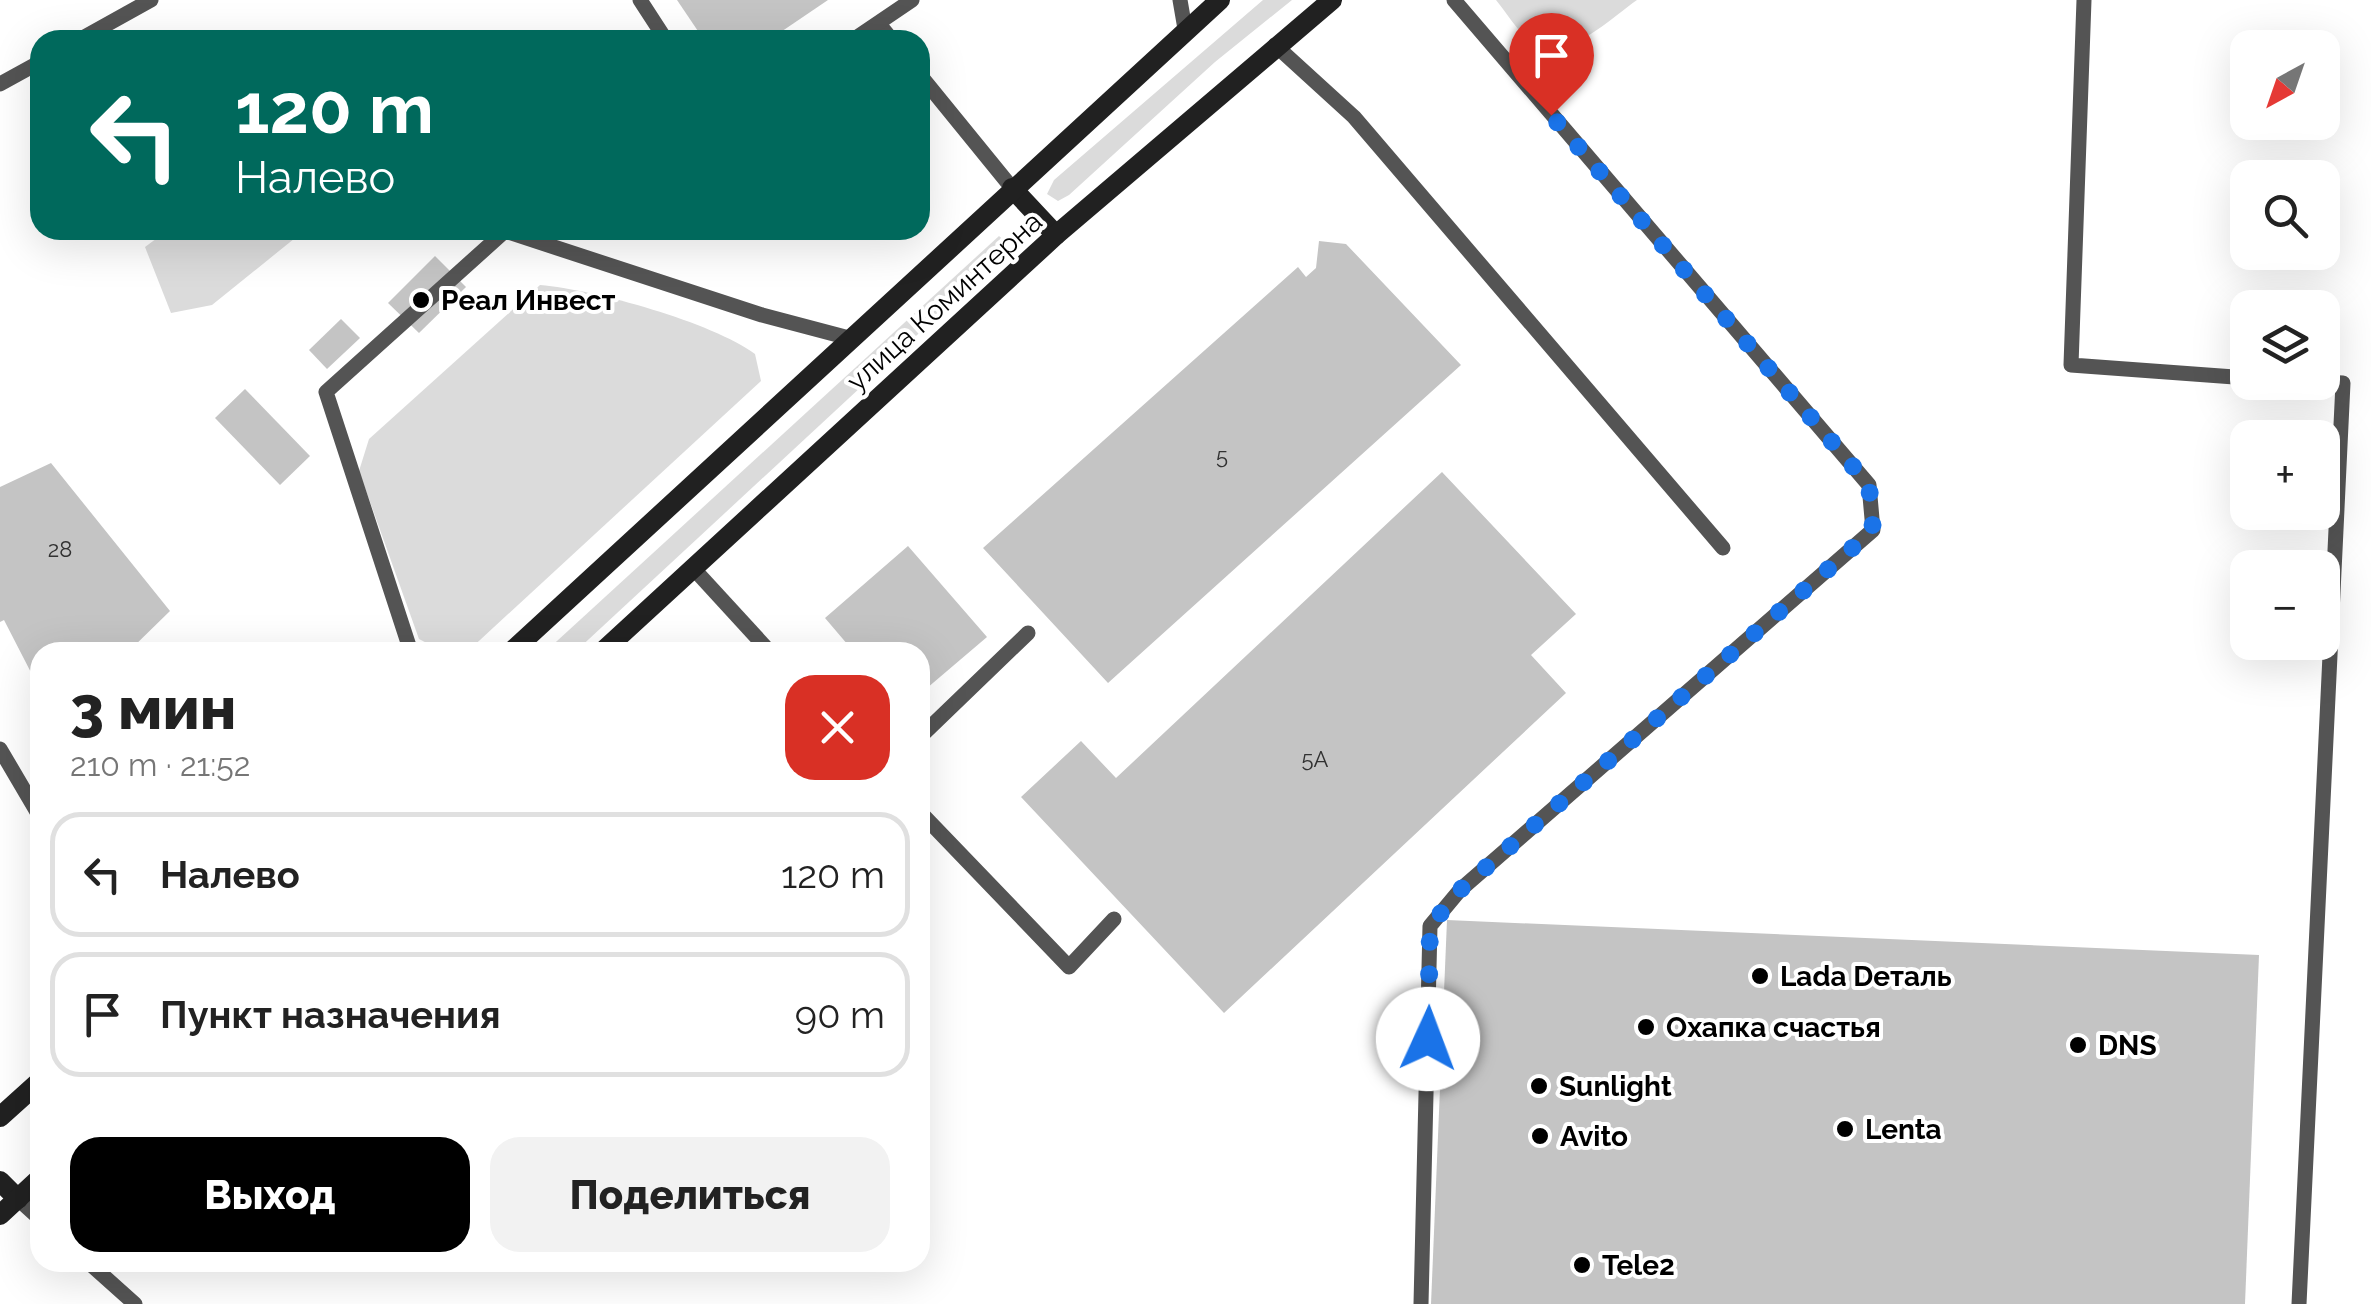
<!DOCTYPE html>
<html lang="ru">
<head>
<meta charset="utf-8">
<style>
  :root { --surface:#fff; --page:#f2f2f2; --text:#222; --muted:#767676; --line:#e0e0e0; --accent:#000 }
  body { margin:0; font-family:Raleway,sans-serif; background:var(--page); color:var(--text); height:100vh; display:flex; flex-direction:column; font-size:38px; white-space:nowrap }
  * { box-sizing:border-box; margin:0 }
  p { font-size:32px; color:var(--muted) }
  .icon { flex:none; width:55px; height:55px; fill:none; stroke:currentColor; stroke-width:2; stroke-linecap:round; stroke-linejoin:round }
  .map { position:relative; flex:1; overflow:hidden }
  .details { position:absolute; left:30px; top:642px; width:900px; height:630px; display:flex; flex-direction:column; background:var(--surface); border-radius:30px; box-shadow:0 10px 40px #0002 }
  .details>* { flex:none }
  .banner { position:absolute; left:30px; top:30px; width:900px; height:210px; border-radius:30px; box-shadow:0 10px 40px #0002; background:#00695c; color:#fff; overflow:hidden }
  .needle { width:65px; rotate:220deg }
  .fabs { position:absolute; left:2230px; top:30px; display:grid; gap:20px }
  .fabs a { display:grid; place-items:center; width:110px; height:110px; border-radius:20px; background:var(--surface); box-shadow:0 10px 40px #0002; font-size:50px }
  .pin { position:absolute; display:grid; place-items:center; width:85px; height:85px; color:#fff; margin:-102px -42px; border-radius:50% 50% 50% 0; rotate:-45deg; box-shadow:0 0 10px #0007 }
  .pin .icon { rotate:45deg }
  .me { position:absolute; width:110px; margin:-55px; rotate:2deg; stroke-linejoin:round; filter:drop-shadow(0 0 8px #0008) }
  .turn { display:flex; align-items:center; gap:35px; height:210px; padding:0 40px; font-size:45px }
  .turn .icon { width:130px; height:130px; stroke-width:2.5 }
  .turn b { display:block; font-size:70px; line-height:85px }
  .round { display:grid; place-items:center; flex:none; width:105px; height:105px; border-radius:30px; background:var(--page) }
  .summary { display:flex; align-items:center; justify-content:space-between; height:170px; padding:0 40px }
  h1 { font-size:60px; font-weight:800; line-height:75px }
  .cta { display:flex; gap:20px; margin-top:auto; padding:20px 40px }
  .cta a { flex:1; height:115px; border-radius:30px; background:var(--accent); color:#fff; font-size:40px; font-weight:800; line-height:115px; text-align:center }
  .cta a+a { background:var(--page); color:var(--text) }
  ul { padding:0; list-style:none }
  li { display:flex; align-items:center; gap:30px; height:125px; margin:0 20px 15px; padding:0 20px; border:5px solid var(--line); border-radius:30px }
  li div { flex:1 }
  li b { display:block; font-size:38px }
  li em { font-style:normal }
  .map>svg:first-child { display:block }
</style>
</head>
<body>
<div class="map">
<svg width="2371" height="1304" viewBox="0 0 2371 1304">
  <rect width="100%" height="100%" fill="#fff"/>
  <!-- green -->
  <g fill="#dbdbdb">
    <path d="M1263 0H1292L1215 62 1069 195 1058 201 1047 194 1054 180Z"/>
    <path d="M1496 0H1637C1608 20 1561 69 1526 38 1515 27 1506 12 1496 0Z"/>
    <path d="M168 230H305L212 305 171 313 145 247Z"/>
    <path d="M999 236 1007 243 999 259 575 652H545Z"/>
    <path d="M540 285C596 290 711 322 755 354L761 381 467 652H444L419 639 359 471 369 439Z"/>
  </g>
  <!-- building -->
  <g fill="#c4c4c4">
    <path d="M677 0H828L769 40H704Z"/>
    <path d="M1319 241 1346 244 1461 365 1108 683 983 548 1298 267 1306 277 1316 268Z"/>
    <path d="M435 256 466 287 419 333 388 303Z"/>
    <path d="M341 319 360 338 327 369 309 350Z"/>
    <path d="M245 389 310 456 280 485 215 418Z"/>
    <path d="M51 463 170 611 128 652H40V690L4 620 0 622V487Z"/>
    <path d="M1442 472 1576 614 1531 655 1566 693 1224 1013 1021 797 1081 741 1116 778Z"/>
    <path d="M908 546 987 637 920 694V652H854L825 618Z"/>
    <path d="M1447 920 2259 955 2245 1304H1431Z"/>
  </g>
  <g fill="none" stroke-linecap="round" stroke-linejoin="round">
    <!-- service -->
    <g stroke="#545454" stroke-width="15">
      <path d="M640 0 666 40"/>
      <path d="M1180 0 1185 29"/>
      <path d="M2084 0 2071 365 2248 378"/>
      <path d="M879 24 892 40"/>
      <path d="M79 40 151 0"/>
      <path d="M853 40 912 0"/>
      <path d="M1275 45 1354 117 1723 548"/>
      <path d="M920 75 1012 188"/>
      <path d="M0 84 40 62"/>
      <path d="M693 568 770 652"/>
      <path d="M411 652 326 392 505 231 762 315 849 338"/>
      <path d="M920 737 1028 633"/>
      <path d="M0 749 40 817"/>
      <path d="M920 812 1069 967 1114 919"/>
      <path d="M18 1199 40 1219"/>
      <path d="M88 1262 135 1304"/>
      <path d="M1421 1304 1430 926 1460 890 1873 530 1869 485 1454 0"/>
      <path d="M2299 1304 2343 383 2322 382"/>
    </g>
    <!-- secondary -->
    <g stroke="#212121" stroke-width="20">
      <path d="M1012 188 1056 235"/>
      <path d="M511 652 1220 0"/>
      <path d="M602 652 1056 235 1332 0"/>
      <path d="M0 1117 40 1081"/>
      <path d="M0 1181 18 1199"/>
      <path d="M0 1215 40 1178"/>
    </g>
  </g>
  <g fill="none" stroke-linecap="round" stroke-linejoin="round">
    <!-- route -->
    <path stroke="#1a73e8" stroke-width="18" stroke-dasharray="0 32.4" d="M1428 1039 1430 926 1460 890 1873 530 1869 485 1551 115"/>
  </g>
  <!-- markers -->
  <g fill="#000" stroke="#fff" stroke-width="4">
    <circle cx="421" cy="300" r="10"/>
    <circle cx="1760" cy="976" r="10"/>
    <circle cx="1646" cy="1027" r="10"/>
    <circle cx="2078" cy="1045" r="10"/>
    <circle cx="1539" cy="1086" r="10"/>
    <circle cx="1845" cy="1129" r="10"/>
    <circle cx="1540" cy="1136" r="10"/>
    <circle cx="1582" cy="1265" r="10"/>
  </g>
  <g text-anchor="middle" stroke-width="8" stroke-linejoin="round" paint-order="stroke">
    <!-- number labels -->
    <g font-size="22" fill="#313131">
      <text x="1222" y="464">5</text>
      <text x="60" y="557">28</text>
      <text x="1315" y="767">5А</text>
    </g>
    <!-- poi labels -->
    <g font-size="28" font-weight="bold" fill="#000" stroke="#fff" text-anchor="start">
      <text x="441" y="310">Реал Инвест</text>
      <text x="1780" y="986">Lada Dеталь</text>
      <text x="1666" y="1037">Охапка счастья</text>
      <text x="2098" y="1055">DNS</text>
      <text x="1559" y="1096">Sunlight</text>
      <text x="1865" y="1139">Lenta</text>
      <text x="1560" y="1146">Avito</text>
      <text x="1602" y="1275">Tele2</text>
    </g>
    <!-- street labels -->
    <g font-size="28" fill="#000" stroke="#fff">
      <text transform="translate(944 301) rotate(-42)" y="10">улица Коминтерна</text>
    </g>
  </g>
</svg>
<div class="fabs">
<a><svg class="needle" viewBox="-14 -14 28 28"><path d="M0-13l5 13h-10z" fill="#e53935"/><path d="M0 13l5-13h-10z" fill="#767676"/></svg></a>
<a><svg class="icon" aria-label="search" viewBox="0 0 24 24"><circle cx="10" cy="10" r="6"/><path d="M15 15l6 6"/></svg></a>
<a><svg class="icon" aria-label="layers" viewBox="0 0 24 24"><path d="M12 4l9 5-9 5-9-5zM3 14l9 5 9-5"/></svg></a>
<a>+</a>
<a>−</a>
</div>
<div class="pin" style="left:1551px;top:115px;background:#d93025"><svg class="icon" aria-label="arrive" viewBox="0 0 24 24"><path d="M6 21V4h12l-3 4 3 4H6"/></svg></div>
<svg class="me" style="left:1428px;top:1039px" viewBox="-20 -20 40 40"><circle r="19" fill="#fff"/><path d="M0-13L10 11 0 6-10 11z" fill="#1a73e8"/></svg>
<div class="banner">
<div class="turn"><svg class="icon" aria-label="left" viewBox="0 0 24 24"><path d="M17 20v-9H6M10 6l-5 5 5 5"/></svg><div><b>120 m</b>Налево</div></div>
</div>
<section class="details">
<div class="summary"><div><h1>3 мин</h1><p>210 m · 21:52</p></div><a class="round" style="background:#d93025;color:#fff"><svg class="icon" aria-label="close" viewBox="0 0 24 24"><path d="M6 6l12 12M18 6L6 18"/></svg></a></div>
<ul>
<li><svg class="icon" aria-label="left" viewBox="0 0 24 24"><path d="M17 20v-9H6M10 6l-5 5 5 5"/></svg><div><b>Налево</b></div><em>120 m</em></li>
<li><svg class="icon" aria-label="arrive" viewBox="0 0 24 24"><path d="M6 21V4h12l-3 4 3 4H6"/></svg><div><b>Пункт назначения</b></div><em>90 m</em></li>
</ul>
<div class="cta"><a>Выход</a><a>Поделиться</a></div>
</section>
</div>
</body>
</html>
